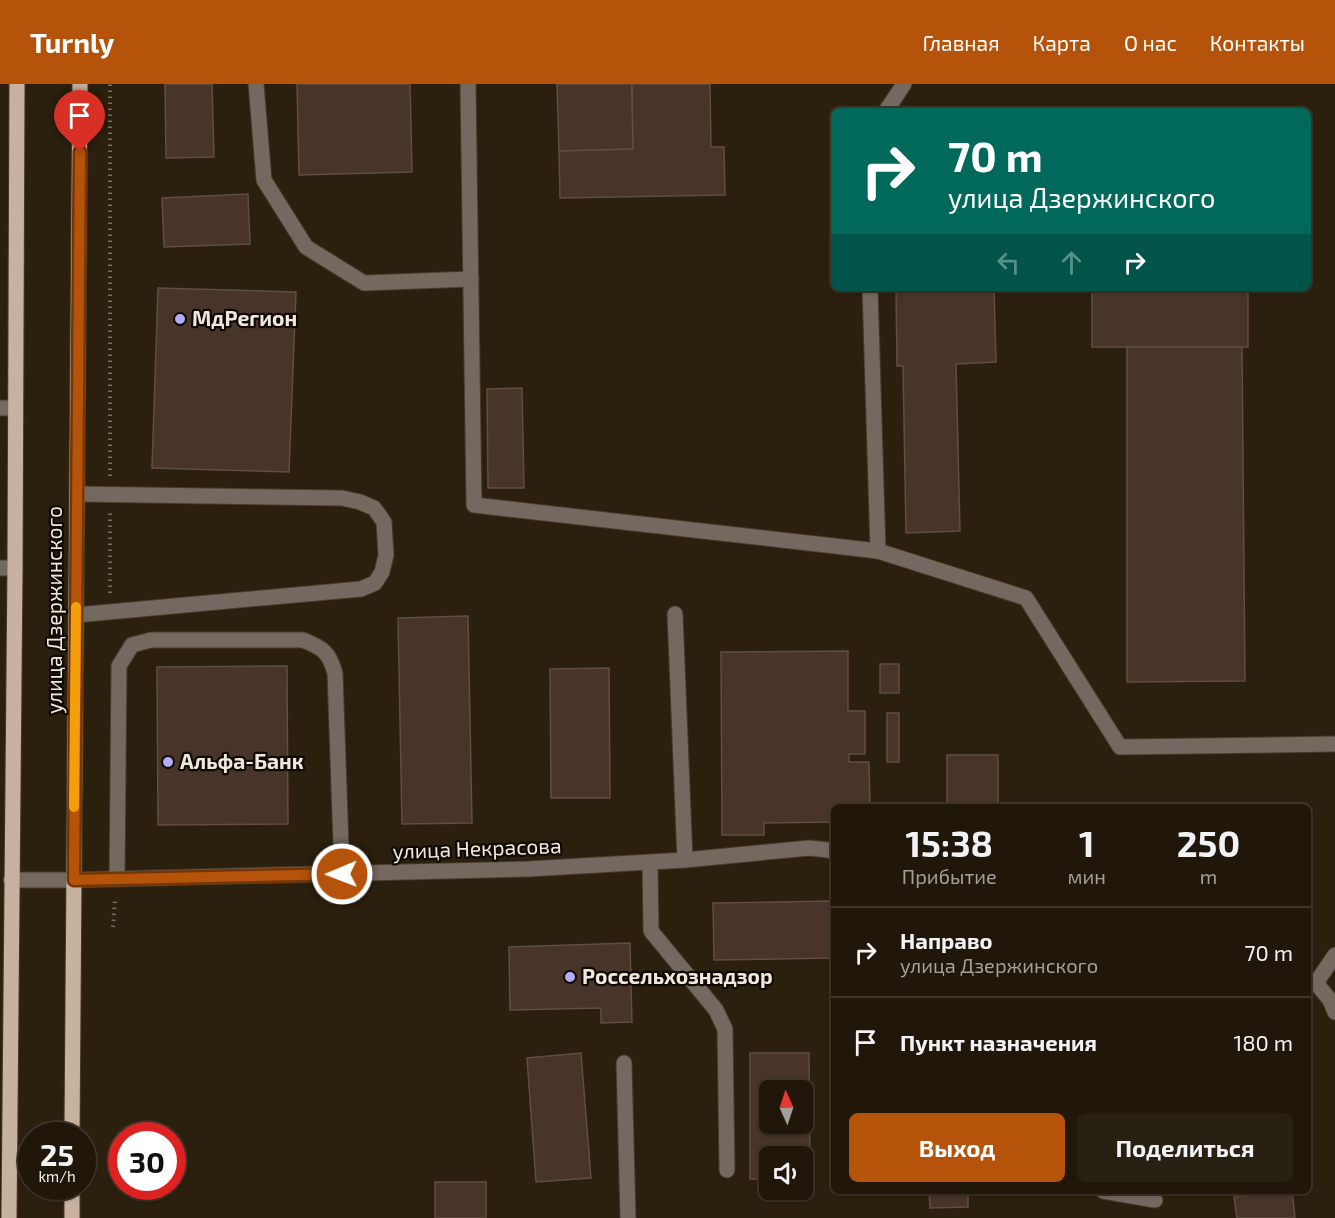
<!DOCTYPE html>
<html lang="ru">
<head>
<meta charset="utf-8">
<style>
  :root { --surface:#20170a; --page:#282013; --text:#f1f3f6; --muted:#a29f9c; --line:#3d362b; --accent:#b45309 }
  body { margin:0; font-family:"Exo 2",sans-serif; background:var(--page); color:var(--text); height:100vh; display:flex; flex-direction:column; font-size:22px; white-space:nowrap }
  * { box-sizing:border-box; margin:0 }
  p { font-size:20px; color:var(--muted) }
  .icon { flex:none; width:33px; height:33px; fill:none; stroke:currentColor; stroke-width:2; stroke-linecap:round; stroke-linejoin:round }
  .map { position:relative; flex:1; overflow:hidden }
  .sheet { position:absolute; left:831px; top:720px; width:480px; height:390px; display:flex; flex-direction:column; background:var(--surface); border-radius:9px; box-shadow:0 2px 4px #0004,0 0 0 2px var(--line) }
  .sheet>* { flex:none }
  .top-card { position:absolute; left:831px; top:24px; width:480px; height:183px; border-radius:9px; box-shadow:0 2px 4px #0004,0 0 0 2px var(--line); background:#00695c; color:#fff; overflow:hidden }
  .needle { width:39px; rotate:357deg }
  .buttons { position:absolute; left:759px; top:996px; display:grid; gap:12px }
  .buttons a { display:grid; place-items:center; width:54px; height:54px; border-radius:9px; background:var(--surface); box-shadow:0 2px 4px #0004,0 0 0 2px var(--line); font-size:30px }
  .speed { position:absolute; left:18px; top:1038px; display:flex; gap:12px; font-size:30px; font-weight:700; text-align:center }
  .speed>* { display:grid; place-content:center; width:78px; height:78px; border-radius:50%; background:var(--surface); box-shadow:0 2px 4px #0004,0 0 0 2px var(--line); line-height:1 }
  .speed small { font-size:15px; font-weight:400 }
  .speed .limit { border:9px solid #d22; background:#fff; color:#111 }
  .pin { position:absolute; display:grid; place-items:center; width:51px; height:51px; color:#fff; margin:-62px -26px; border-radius:50% 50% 50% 0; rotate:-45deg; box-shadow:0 0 6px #0007 }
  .pin .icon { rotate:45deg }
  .me { position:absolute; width:66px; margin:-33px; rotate:269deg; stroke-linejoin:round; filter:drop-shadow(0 0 4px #0008) }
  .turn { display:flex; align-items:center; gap:21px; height:126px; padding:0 18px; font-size:27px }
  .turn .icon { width:78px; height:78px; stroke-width:2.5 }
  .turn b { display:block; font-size:42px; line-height:51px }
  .lanes { display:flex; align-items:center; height:57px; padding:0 18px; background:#0003; justify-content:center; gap:30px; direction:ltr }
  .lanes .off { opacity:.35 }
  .eta { display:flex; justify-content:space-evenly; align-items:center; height:102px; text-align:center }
  .eta b { font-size:36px; font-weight:700; line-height:42px }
  .button { display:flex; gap:12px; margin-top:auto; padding:12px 18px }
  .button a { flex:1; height:69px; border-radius:9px; background:var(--accent); color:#fff; font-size:24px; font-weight:700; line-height:69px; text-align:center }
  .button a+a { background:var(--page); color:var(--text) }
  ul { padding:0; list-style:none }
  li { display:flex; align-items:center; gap:18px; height:90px; padding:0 18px; border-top:2px solid var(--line) }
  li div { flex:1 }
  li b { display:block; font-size:22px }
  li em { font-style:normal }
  header { display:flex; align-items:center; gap:36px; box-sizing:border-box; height:84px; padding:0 30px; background:var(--accent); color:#fff }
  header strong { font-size:28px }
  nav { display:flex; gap:33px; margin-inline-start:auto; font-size:21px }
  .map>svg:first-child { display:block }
</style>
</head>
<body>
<header>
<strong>Turnly</strong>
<nav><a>Главная</a><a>Карта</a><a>О нас</a><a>Контакты</a></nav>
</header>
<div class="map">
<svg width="1335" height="1134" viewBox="0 0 1335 1134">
  <rect width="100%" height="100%" fill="#2b1f0d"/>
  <!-- building -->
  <g fill="#483429" stroke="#624d41" stroke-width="1.5" fill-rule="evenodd">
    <path d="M165 0H212L214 73 166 74Z"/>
    <path d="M297 0H410L412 88 299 91Z"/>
    <path d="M557 0H632L633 65 559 67Z"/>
    <path d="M632 0H710L711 63H724L725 111 560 114 559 67 633 65Z"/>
    <path d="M248 110 250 160 164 163 162 114Z"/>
    <path d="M158 204 296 208 289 388 152 384Z"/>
    <path d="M896 204H994L996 278 956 280 960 447 906 449 903 282H897Z"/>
    <rect x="1092" y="204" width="156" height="59"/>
    <path d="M1127 263H1242L1245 597 1127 598Z"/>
    <path d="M522 304 524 404H488L487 305Z"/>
    <path d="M468 532 472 739 402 740 398 534Z"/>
    <path d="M848 567V627H865V670H849V678H869L870 723H834V738L764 739V751H722L721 568Z"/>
    <rect x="880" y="580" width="19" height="29"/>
    <path d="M287 582 288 740 158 741 157 583Z"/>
    <path d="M609 584 610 714H551L550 585Z"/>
    <rect x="887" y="629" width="12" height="49"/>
    <rect x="947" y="671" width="51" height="52"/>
    <path d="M832 817 833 874 714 876 713 819Z"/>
    <path d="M630 859 632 938 601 939V924L510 926 509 863Z"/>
    <path d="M581 969 591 1094 536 1098 527 974Z"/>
    <path d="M750 969H809L810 1095H802V1072H770V1095H750ZM770 1006H802V1040H770Z"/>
    <rect x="435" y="1098" width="51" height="36"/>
    <path d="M929 1107H968V1123L930 1124Z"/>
    <path d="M1292 1107 1295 1134H1237L1234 1113Z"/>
  </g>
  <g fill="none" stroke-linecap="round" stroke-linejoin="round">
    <defs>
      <g id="minor">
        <path d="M256 0 264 96 306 163 364 199 471 195"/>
        <path d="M468 0 474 421 878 467"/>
        <path d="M886 27 904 0"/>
        <path d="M870 204 878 467 1026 514 1120 663 1335 660"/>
        <path d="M0 324H15"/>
        <path d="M0 484H15"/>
        <path d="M675 530 685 776"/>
        <path d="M76 531 361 505 375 499 382 488 386 471 384 438 374 424 360 418 342 414 77 410"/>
        <path d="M650 779 651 847 716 926 725 945 727 1086"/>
        <path d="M117 795 119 582 132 561 151 556H303C323 564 329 568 335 589L342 790"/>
        <path d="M11 796H73L528 785 685 776 809 764 828 766 834 768"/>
        <path d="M1316 899 1335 871"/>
        <path d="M1308 901 1316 899 1330 916 1335 928"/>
        <path d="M624 979 628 1134"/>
        <path d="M1103 1107 1155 1116"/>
      </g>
      <g id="major">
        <path d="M72 1052 80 0"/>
        <path d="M9 1134 15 484 17 0"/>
        <path d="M72 1134V1102"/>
      </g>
    </defs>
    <!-- minor casing -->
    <use href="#minor" stroke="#473b2a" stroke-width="17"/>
    <!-- major casing -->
    <use href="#major" stroke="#473b2a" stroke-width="17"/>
    <!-- path -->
    <g stroke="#796f60" stroke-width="4" stroke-dasharray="1.5 4.5" stroke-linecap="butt">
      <path d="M110 392V0"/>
      <path d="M110 509V429"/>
      <path d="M113 843 115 816"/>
    </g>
    <!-- minor -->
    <use href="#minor" stroke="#746960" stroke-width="15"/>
    <!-- major -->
    <use href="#major" stroke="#c8b29f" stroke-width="15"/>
  </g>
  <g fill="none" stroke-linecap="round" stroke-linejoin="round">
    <defs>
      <path id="route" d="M80 68 74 796 342 790"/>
    </defs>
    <!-- route casing -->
    <use href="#route" stroke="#753606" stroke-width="15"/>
    <!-- route -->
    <use href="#route" stroke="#b45309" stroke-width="10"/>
    <!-- slow -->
    <path stroke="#f59e0b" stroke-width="10" d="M74 723 76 523"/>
  </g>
  <!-- markers -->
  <g fill="#b1adfa" stroke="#0f0a04" stroke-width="2">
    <circle cx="180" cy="235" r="6"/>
    <circle cx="168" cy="678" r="6"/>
    <circle cx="570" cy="893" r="6"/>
  </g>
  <g text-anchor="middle" stroke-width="4.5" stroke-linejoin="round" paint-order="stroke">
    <!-- poi labels -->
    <g font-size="21" font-weight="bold" fill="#f0e8dd" stroke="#0f0a04" text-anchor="start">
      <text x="192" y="242">МдРегион</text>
      <text x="180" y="685">Альфа-Банк</text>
      <text x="582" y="900">Россельхознадзор</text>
    </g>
    <!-- street labels -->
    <g font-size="21" fill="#f0e8dd" stroke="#0f0a04">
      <text transform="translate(55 526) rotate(-90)" y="7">улица Дзержинского</text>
      <text transform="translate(477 765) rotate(-2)" y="7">улица Некрасова</text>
    </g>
  </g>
</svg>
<div class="buttons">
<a><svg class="needle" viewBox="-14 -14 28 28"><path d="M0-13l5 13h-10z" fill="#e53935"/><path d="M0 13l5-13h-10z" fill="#a29f9c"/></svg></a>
<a><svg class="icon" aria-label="sound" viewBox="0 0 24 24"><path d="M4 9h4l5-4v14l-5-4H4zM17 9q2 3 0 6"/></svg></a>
</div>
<div class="speed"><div>25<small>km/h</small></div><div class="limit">30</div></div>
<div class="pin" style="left:80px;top:68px;background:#d93025"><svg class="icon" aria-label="arrive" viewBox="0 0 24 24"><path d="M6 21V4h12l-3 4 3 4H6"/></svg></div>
<svg class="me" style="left:342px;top:790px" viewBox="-20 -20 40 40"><circle r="17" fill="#b45309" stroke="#fff" stroke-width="3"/><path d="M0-11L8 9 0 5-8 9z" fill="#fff"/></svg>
<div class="top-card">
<div class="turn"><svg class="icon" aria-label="right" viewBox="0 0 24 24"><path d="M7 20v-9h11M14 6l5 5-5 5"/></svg><div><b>70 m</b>улица Дзержинского</div></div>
<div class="lanes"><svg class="icon off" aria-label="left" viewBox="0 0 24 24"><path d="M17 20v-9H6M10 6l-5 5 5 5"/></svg><svg class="icon off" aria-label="ahead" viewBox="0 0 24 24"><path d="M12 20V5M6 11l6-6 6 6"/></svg><svg class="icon" aria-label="right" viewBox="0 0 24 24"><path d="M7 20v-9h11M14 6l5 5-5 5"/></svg></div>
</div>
<section class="sheet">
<div class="eta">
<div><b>15:38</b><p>Прибытие</p></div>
<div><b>1</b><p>мин</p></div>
<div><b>250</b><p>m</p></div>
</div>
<ul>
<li><svg class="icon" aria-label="right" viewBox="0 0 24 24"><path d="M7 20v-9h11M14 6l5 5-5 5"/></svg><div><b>Направо</b><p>улица Дзержинского</p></div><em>70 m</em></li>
<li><svg class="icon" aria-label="arrive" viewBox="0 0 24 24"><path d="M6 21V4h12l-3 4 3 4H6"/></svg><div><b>Пункт назначения</b></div><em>180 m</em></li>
</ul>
<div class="button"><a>Выход</a><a>Поделиться</a></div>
</section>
</div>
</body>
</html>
